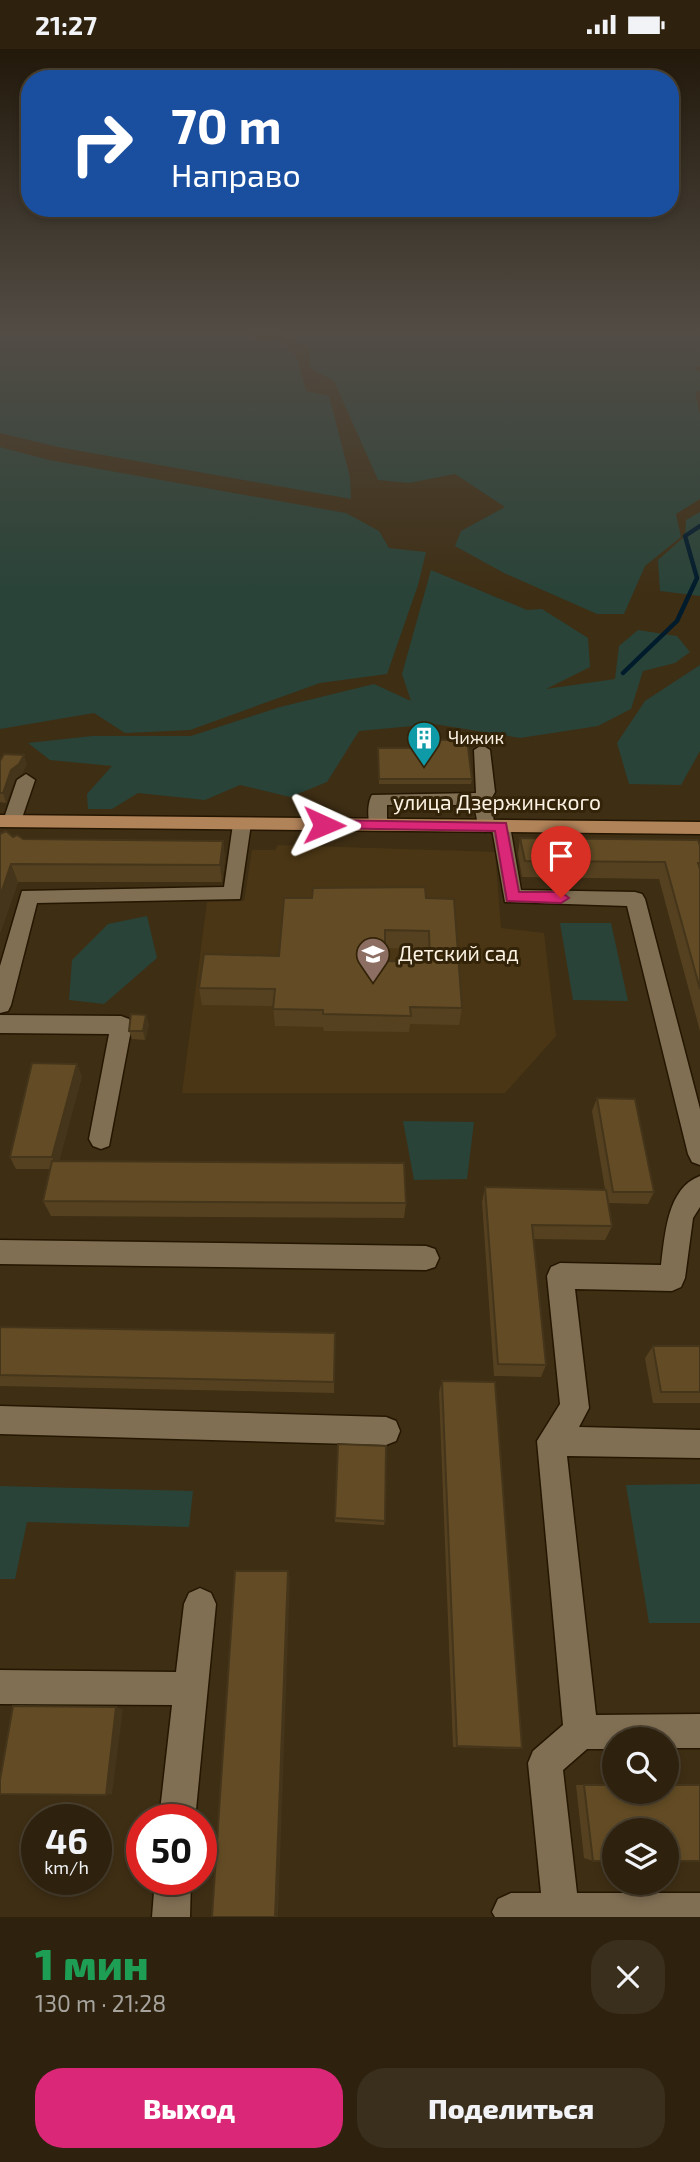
<!DOCTYPE html>
<html lang="ru">
<head>
<meta charset="utf-8">
<style>
  :root { --surface:#2e220f; --page:#3a2f1d; --text:#f1f3f6; --muted:#a7a49e; --line:#493f2f; --accent:#db2777 }
  body { margin:0; font-family:"Exo 2",sans-serif; background:var(--page); color:var(--text); height:100vh; display:flex; flex-direction:column; font-size:26px; white-space:nowrap }
  * { box-sizing:border-box; margin:0 }
  p { font-size:23px; color:var(--muted) }
  .icon { flex:none; width:38px; height:38px; fill:none; stroke:currentColor; stroke-width:2; stroke-linecap:round; stroke-linejoin:round }
  .map { position:relative; height:1868px; overflow:hidden }
  .drawer { display:flex; flex-direction:column; background:var(--surface); flex:1 }
  .drawer>* { flex:none }
  .hud { position:absolute; left:21px; top:21px; width:658px; height:147px; border-radius:28px; box-shadow:0 4px 10px #0003,0 0 0 2px var(--line); background:#1a4fa0; color:#fff; overflow:hidden }
  .fabs { position:absolute; left:602px; top:1678px; display:grid; gap:14px }
  .fabs a { display:grid; place-items:center; width:77px; height:77px; border-radius:50%; background:var(--surface); box-shadow:0 4px 10px #0003,0 0 0 2px var(--line); font-size:35px }
  .speed { position:absolute; left:21px; top:1755px; display:flex; gap:14px; font-size:35px; font-weight:700; text-align:center }
  .speed>* { display:grid; place-content:center; width:91px; height:91px; border-radius:50%; background:var(--surface); box-shadow:0 4px 10px #0003,0 0 0 2px var(--line); line-height:1 }
  .speed small { font-size:18px; font-weight:400 }
  .speed .limit { border:10px solid #d22; background:#fff; color:#111 }
  .pin { position:absolute; display:grid; place-items:center; width:60px; height:60px; color:#fff; margin:-72px -30px; border-radius:50% 50% 50% 0; rotate:-45deg; box-shadow:0 0 7px #0007 }
  .pin .icon { rotate:45deg }
  .me { position:absolute; width:77px; margin:-38px; rotate:91deg; stroke-linejoin:round; filter:drop-shadow(0 0 5px #0008) }
  .turn { display:flex; align-items:center; gap:24px; height:147px; padding:0 35px; font-size:32px }
  .turn .icon { width:91px; height:91px; stroke-width:2.5 }
  .turn b { display:block; font-size:49px; line-height:60px }
  .round { display:grid; place-items:center; flex:none; width:74px; height:74px; border-radius:28px; background:var(--page) }
  .head { display:flex; align-items:center; justify-content:space-between; height:119px; padding:0 35px }
  h1 { font-size:42px; font-weight:800; line-height:52px; color:#1e9e55 }
  .primary-button { display:flex; gap:14px; margin-top:auto; padding:14px 35px }
  .primary-button a { flex:1; height:80px; border-radius:28px; background:var(--accent); color:#fff; font-size:28px; font-weight:800; line-height:80px; text-align:center }
  .primary-button a+a { background:var(--page); color:var(--text) }
  .status { display:flex; justify-content:space-between; align-items:center; height:49px; padding:0 35px; background:var(--surface); direction:ltr }
  .status svg { height:19px; fill:currentColor }
  .map>svg:first-child { display:block }
</style>
</head>
<body>
<div class="status"><b>21:27</b><svg viewBox="0 0 49 12"><path d="M0 12V9h3v3zM5 12V6h3v6zM10 12V3h3v9zM15 12V0h3v12zM26 1h20v11H26zM47 4h2v5h-2z"/></svg></div>
<div class="map">
<svg width="700" height="1868" viewBox="0 0 700 1868">
  <rect width="100%" height="100%" fill="#3e2e14"/>
  <!-- built -->
  <path fill="#4a3614" d="M278 796 495 803 501 879 544 884 556 987 505 1044H182L207 853 244 852 252 801H275Z"/>
  <!-- green -->
  <g fill="#294338">
    <path d="M0 284H247L261 293 275 290 297 308 306 342 329 347 350 428 351 450 58 398 0 384Z"/>
    <path d="M273 284H700V317L694 318 700 324V341L695 345 700 365V450L676 465 681 488 645 517 624 565H597L504 524 455 497 461 482 505 458 455 425 409 434 378 431 334 332 310 319V298Z"/>
    <path d="M0 398 49 411 346 464 379 482 389 499 426 503 418 536 387 625 320 634 190 681 125 684 94 664 0 680Z"/>
    <path d="M700 463V547L660 542 658 511 685 487 686 471Z"/>
    <path d="M431 521 527 561 542 560 588 589 590 618 546 640 615 630 619 597 638 581 677 587 690 603 675 614 643 622 631 660 598 677 520 689 434 675 359 682 327 733 290 748 240 736 205 751 138 744 112 760H88L87 745 112 717 50 711 28 694 92 687H191L280 658 374 635 411 652 402 625Z"/>
    <path d="M700 616V702L681 736 629 735 617 694 645 652Z"/>
    <path d="M147 867 157 909 104 955 69 951 72 911 108 875Z"/>
    <path d="M560 874H611L628 952 573 951Z"/>
    <path d="M403 1072 474 1073 467 1130 414 1131Z"/>
    <path d="M700 1435V1574H649L626 1436Z"/>
    <path d="M0 1437 193 1442 189 1478 27 1473 15 1530H0Z"/>
  </g>
  <g fill="none" stroke-linecap="round" stroke-linejoin="round">
    <!-- stream -->
    <path stroke="#001b2c" stroke-width="4.5" d="M623 624 677 572 697 529 685 487 700 477"/>
    <defs>
      <g id="minor">
        <path d="M482 696 490 701 495 743 491 750 494 774 501 771 507 773 510 777 521 841 635 843 642 845 645 850 700 1060V1116L692 1113 688 1105 627 857 505 853 492 780 485 783 479 781 474 756H387V777L384 781H372C367 773 367 754 372 746L476 744 474 701Z"/>
        <path d="M26 725 35 731 21 772 18 776H6L3 772 17 731Z"/>
        <path d="M242 769 248 771 251 775 240 850 37 854 11 956 8 962 0 964V917L22 842 224 838 233 775 236 771Z"/>
        <path d="M0 966 121 967 129 970 132 976 109 1097 101 1100 93 1097 89 1090 109 985 0 984Z"/>
        <path d="M700 1127V1158L693 1169 685 1229 681 1238 672 1242 575 1240 589 1359 579 1378 700 1381V1409L567 1407 596 1666 700 1665V1699H667V1690H614V1700H587L563 1721 577 1844H700V1868H495L492 1863 498 1850 511 1844H541L528 1714 533 1702 563 1676 537 1392 560 1355 547 1227 551 1218 560 1214 661 1216C665 1186 667 1139 700 1127Z"/>
        <path d="M0 1191 426 1197 435 1200 439 1209 435 1218 426 1221 0 1215Z"/>
        <path d="M0 1357 386 1368 396 1372 400 1382 396 1392 386 1396 0 1385Z"/>
        <path d="M200 1539 211 1544 216 1555 195 1771H159L172 1656 0 1655V1621L176 1623 184 1555 189 1544Z"/>
        <path d="M155 1830H191L190 1868H152Z"/>
      </g>
      <path id="major" d="M0 766 700 773V785L0 778Z"/>
    </defs>
    <!-- minor casing -->
    <use href="#minor" stroke="#241600" stroke-width="3"/>
    <!-- major casing -->
    <use href="#major" stroke="#241600" stroke-width="3"/>
    <!-- minor -->
    <use href="#minor" fill="#806f53" fill-rule="evenodd"/>
    <!-- major -->
    <use href="#major" fill="#b18359" fill-rule="evenodd"/>
  </g>
  <!-- wall -->
  <g fill="#554120" fill-rule="evenodd">
    <path d="M378 699 472 730 471 735H379Z"/>
    <path d="M0 712 27 715 22 724 15 730 6 754 0 753Z"/>
    <path d="M13 788 23 790 223 792 225 810 222 833H18L0 884Z"/>
    <path d="M520 789 700 797V982L659 830 522 828 518 805Z"/>
    <path d="M426 849 462 959 459 976 410 975 409 983 324 982 323 978 275 977 273 957 202 956 199 939 279 907ZM385 899 427 900 428 913 385 912Z"/>
    <path d="M149 975 145 991 132 990 129 982Z"/>
    <path d="M82 1027 59 1112 406 1154 404 1169 51 1167 43 1152 50 1120H16L10 1108Z"/>
    <path d="M597 1049 654 1143 648 1155 608 1154 612 1177 605 1191 533 1190 546 1316 541 1328 494 1327 482 1153 485 1138 605 1140 592 1062Z"/>
    <path d="M0 1278 335 1284 334 1344 0 1337Z"/>
    <path d="M653 1297H700V1354H653L645 1309Z"/>
    <path d="M442 1332 522 1699 516 1700 453 1698 439 1343Z"/>
    <path d="M335 1469 385 1472 384 1476 335 1473Z"/>
    <path d="M576 1736H614L593 1812 584 1809Z"/>
  </g>
  <!-- shaded-wall -->
  <g fill="#45351a">
    <path d="M24 706 27 715 22 724 15 730 6 754 3 744 11 721Z"/>
    <path d="M223 792 225 810 222 833 220 816Z"/>
    <path d="M11 815 18 833 0 884V847Z"/>
    <path d="M146 966 149 975 145 991 143 982Z"/>
    <path d="M77 1015 82 1027 57 1120 52 1108Z"/>
    <path d="M288 1522 290 1529 278 1868H275Z"/>
    <path d="M116 1658 123 1660 112 1745 106 1746Z"/>
  </g>
  <!-- building -->
  <g fill="#634c25" stroke="#45351a" stroke-width="2" fill-rule="evenodd">
    <path d="M409 691H467L472 730H379L378 699H409Z"/>
    <path d="M4 705 24 706 19 715 11 721 3 744H0V712Z"/>
    <path d="M6 782 13 788 17 786 23 790 223 792 220 816 11 815 0 847V785Z"/>
    <path d="M520 789 698 791 700 797V814H698L700 820V940L665 813 525 812Z"/>
    <path d="M425 838 426 849 454 850 462 959 410 958 411 967 323 965V961L273 960 275 940 199 939 204 905 279 907 284 849H312L313 839ZM385 881 429 882 430 913 385 912Z"/>
    <path d="M131 965 146 966 143 982H129Z"/>
    <path d="M32 1014 77 1015 52 1108H10Z"/>
    <path d="M597 1049 635 1050 654 1143H613Z"/>
    <path d="M52 1112 404 1114 406 1154 43 1152Z"/>
    <path d="M485 1138 606 1141 612 1177 532 1176 546 1316 498 1315Z"/>
    <path d="M0 1278 335 1284 334 1333 0 1326Z"/>
    <path d="M653 1297H700V1343H661Z"/>
    <path d="M442 1332 495 1333 522 1699 457 1697Z"/>
    <path d="M338 1395 386 1397 385 1472 335 1469Z"/>
    <path d="M235 1522H288L275 1868H212Z"/>
    <path d="M13 1657 116 1658 106 1746 0 1745V1731Z"/>
    <path d="M584 1736H614V1743H667V1736H700V1812H667V1782H614V1812H593Z"/>
  </g>
  <!-- sky -->
  <linearGradient id="sky" x2="0" y2="1"><stop stop-color="#22190b"/><stop offset="0.52" stop-color="#524c45"/><stop offset="1" stop-color="#524c45" stop-opacity="0"/></linearGradient>
  <rect width="700" height="545" fill="url(#sky)"/>
  <!-- route -->
  <path fill="#db2777" stroke="#8e194d" stroke-width="2" d="M324 771 506 774 519 843H561L569 849 561 854 507 852 495 782 319 779 317 776Z"/>
  <!-- icons -->
  <defs>
    <symbol id="building-pin" viewBox="-11 -11 22 30"><path d="M0 17L-7.5 6A9.5 9.5 0 1 1 7.5 6Z" fill="#0f9aa8" stroke="#332409"/><path d="M-4-6H4V6H1V3H-1V6H-4ZM-2.5-4.3h1.7v1.8h-1.7ZM.8-4.3h1.7v1.8H.8ZM-2.5-1h1.7V.8h-1.7ZM.8-1h1.7V.8H.8Z" fill="#fff"/></symbol>
    <symbol id="school-pin" viewBox="-11 -11 22 30"><path d="M0 17L-7.5 6A9.5 9.5 0 1 1 7.5 6Z" fill="#8d6e63" stroke="#332409"/><path d="M0-5L7-2L0 1L-7-2ZM-4 1L0 2.5L4 1V4Q0 6-4 4Z" fill="#fff"/></symbol>
  </defs>
  <g fill-rule="evenodd">
    <use href="#building-pin" x="405" y="670" width="38" height="52"/>
    <use href="#school-pin" x="354" y="886" width="38" height="52"/>
  </g>
  <g text-anchor="middle" stroke-width="6" stroke-linejoin="round" paint-order="stroke">
    <!-- far-poi labels -->
    <g font-size="18" fill="#fcf2e3" stroke="#332409" text-anchor="start">
      <text x="448" y="695">Чижик</text>
    </g>
    <!-- street labels -->
    <g font-size="21" fill="#fcf2e3" stroke="#332409">
      <text x="497" y="761">улица Дзержинского</text>
    </g>
    <!-- poi labels -->
    <g font-size="21" fill="#fcf2e3" stroke="#332409" text-anchor="start">
      <text x="398" y="912">Детский сад</text>
    </g>
  </g>
</svg>
<div class="fabs">
<a><svg class="icon" aria-label="search" viewBox="0 0 24 24"><circle cx="10" cy="10" r="6"/><path d="M15 15l6 6"/></svg></a>
<a><svg class="icon" aria-label="layers" viewBox="0 0 24 24"><path d="M12 4l9 5-9 5-9-5zM3 14l9 5 9-5"/></svg></a>
</div>
<div class="speed"><div>46<small>km/h</small></div><div class="limit">50</div></div>
<div class="pin" style="left:561px;top:849px;background:#d93025"><svg class="icon" aria-label="arrive" viewBox="0 0 24 24"><path d="M6 21V4h12l-3 4 3 4H6"/></svg></div>
<svg class="me" style="left:324px;top:776px" viewBox="-20 -20 40 40"><path d="M0-17L14 15 0 8-14 15z" fill="#db2777" stroke="#fff" stroke-width="4"/></svg>
<div class="hud">
<div class="turn"><svg class="icon" aria-label="right" viewBox="0 0 24 24"><path d="M7 20v-9h11M14 6l5 5-5 5"/></svg><div><b>70 m</b>Направо</div></div>
</div>
</div>
<section class="drawer">
<div class="head"><div><h1>1 мин</h1><p>130 m · 21:28</p></div><a class="round"><svg class="icon" aria-label="close" viewBox="0 0 24 24"><path d="M6 6l12 12M18 6L6 18"/></svg></a></div>
<div class="primary-button"><a>Выход</a><a>Поделиться</a></div>
</section>
</body>
</html>
